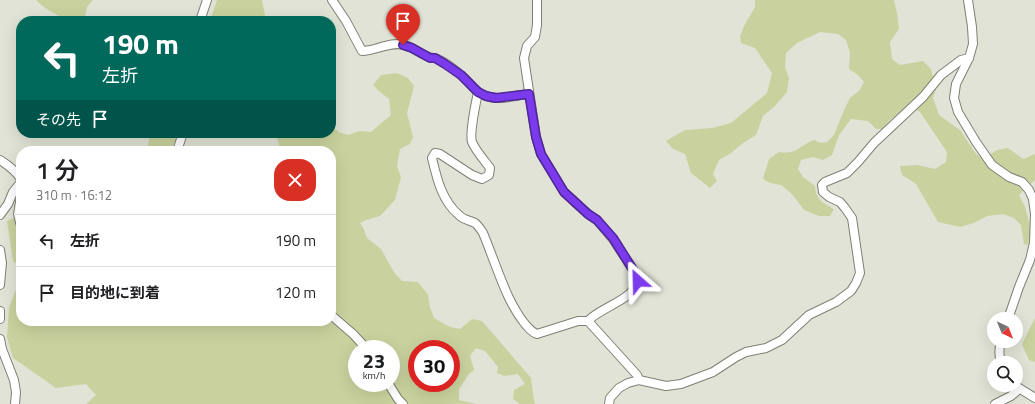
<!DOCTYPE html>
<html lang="ja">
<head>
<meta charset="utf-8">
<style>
  :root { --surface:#fff; --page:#f2f2f2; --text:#202124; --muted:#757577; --line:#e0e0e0 }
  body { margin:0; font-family:"Titillium Web","Noto Sans JP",sans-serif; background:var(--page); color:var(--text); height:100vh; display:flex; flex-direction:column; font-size:15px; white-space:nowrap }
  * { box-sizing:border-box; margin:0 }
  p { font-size:13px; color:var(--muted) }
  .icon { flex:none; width:22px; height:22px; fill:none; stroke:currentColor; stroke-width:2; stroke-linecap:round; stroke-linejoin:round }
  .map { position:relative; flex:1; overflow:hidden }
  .drawer { position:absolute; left:16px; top:146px; width:320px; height:180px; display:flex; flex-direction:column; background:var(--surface); border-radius:16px; box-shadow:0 4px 16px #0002 }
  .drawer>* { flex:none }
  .guide { position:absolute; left:16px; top:16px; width:320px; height:122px; border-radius:16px; box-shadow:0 4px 16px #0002; background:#00695c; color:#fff; overflow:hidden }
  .needle { width:26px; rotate:137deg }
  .buttons { position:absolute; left:987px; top:312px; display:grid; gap:8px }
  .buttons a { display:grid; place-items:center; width:36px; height:36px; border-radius:50%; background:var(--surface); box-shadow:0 4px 16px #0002; font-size:20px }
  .speed { position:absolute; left:348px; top:340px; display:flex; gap:8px; font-size:20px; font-weight:700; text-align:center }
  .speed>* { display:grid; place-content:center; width:52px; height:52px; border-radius:50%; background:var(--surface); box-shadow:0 4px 16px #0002; line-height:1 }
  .speed small { font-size:10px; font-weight:400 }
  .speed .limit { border:6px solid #d22; background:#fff; color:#111 }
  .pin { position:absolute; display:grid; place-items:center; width:34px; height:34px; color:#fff; margin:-41px -17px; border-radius:50% 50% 50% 0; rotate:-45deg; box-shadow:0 0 4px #0007 }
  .pin .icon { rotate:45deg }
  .me { position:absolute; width:44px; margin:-22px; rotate:335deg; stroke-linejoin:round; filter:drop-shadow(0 0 3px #0008) }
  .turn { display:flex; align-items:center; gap:14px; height:84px; padding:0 20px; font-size:18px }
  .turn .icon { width:52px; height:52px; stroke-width:2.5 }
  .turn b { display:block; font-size:28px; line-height:34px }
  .then { display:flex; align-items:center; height:38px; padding:0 20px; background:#0003; gap:8px; font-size:15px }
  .round { display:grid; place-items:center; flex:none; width:42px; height:42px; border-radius:16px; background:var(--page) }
  .head { display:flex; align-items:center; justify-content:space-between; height:68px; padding:0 20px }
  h1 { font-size:24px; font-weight:600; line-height:30px }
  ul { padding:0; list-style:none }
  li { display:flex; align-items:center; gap:12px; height:52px; padding:0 20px; border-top:1px solid var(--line) }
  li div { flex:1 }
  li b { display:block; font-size:15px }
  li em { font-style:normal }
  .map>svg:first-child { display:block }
</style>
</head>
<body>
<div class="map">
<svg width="1035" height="404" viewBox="0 0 1035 404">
  <rect width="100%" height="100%" fill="#e1e3d6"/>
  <!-- green -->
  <g fill="#c9d29e" fill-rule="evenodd">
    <path d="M36 0H93L87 7 84 21C66 21 49 13 36 0Z"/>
    <path d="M217 0H262L266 21H210Z"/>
    <path d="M755 0H894L897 13 899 29 890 42 892 59 900 65 923 61 931 69 936 89 933 98 939 115 950 123 960 130 976 154 983 159 997 150 1008 148 1023 159 1035 154V180L1019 195 1025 207 1031 229 1028 245 1024 244 1021 225 1014 218 1003 214 987 216 974 223 960 227 938 222 916 184 902 175 900 166 917 165 935 169 946 162 947 152 920 112 909 105 890 120 882 129H876L868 121 851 119 839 135 832 155 823 160 813 157 801 160 798 169 803 177 815 186C816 200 823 203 834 209L830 216H819L804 210 792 194 781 185 770 183 763 179 769 159 779 152C798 155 798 146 814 140L821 143 827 142 834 135 844 110 850 98 859 91 864 82 858 75 849 69 850 53 846 40 838 34 820 32 797 43 786 53 785 67 789 78 787 92 775 106 763 116 756 135 743 143 731 153 719 160 713 174 717 181 710 188 691 173 685 154 673 149 666 141 685 130 712 128 731 123 767 93 772 73 755 48 741 43 740 37 744 26 755 7Z"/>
    <path d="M397 73 408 78 414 86 407 113 413 137 410 144 400 149 397 166 401 177 395 200 380 216 366 220 360 223 364 229 367 238 381 249 394 272 402 281 418 282 428 295 430 307 434 318 450 327 460 329 472 319 482 321 531 378 534 400 535 404H520L513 399 514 390 525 384 518 374 504 376 497 373 498 367 485 351 476 348 470 356 474 370 469 374 459 389V400L476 404H86L96 395 86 384 56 388 13 358 7 337 9 308 16 289 21 285V321H331V151H281L279 145 276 133H331V126L339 132 348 135 360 131 371 132 391 115 389 99 379 91 373 85 381 75ZM357 349H391V383H357ZM417 349H451V383H417Z"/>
    <path d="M150 133H178L171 151H149L148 145Z"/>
    <path d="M14 218 21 229V268L13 261 7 221Z"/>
    <path d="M1035 318V362L1029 360 1022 344Z"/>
  </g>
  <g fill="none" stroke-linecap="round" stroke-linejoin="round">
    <defs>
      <g id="street">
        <path d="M332 0 346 21 362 51C376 51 390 41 404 45 413 47 421 54 429 57 431 58 433 58 435 58 442 60 455 70 461 75 470 82 475 93 486 96 499 101 516 95 529 94"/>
        <path d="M537 0V25L535 37 527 46 524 58 536 137 541 154 564 192 588 214 597 220 613 239 637 276C640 299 601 306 588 321"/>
        <path d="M968 0 972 27 973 44 969 58 956 84 954 98 958 112 976 142 992 165 1009 177 1022 182 1029 190 1033 199 1035 214 1034 243 1030 260 1019 287 1008 319"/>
        <path d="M200 21 207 0"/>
        <path d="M478 92C476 103 469 133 472 142 476 151 484 160 490 168L489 175 482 179 472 175 440 154 435 153 432 158C437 179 442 201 459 215 463 220 470 220 475 223 478 225 481 230 483 233 486 240 489 248 492 256 501 279 509 304 525 324 529 328 531 332 537 334L578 321H588L637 375 639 380"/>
        <path d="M177 151 183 133"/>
        <path d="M0 160C8 165 15 170 21 179"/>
        <path d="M21 196 18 214 21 226"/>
        <path d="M0 215 8 204 13 192 21 182"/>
        <path d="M0 250 2 263 0 285"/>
        <path d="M0 311V319"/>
        <path d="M331 315 353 334 367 349"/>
        <path d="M0 339 2 349 14 380 16 392 15 404"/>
        <path d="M1001 363C999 356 999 348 1001 341"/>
        <path d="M388 383 398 399 403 404"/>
        <path d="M1014 385 1035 398"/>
        <path d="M609 404 610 398 619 388 628 383 639 380 666 386 681 384 713 372 736 357 746 352 766 348 782 340 809 315 836 302 851 291 856 283 860 273 852 218 845 208 840 202 829 197 823 192 822 185 825 182 847 173 858 162 874 143 923 97 941 75 961 60 969 58"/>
        <path d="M995 404 1011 396 1019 389"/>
      </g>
    </defs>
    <!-- street casing -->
    <use href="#street" stroke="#7e8074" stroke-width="10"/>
    <!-- street -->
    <use href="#street" stroke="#fff" stroke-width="8"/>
  </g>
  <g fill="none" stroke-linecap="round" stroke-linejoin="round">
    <defs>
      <path id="route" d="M403 45 412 48 430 58H435L445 64 461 75 478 92 486 96 496 98 529 94 536 137 541 154 564 192 588 214 597 220 613 238 637 276 638 281"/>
    </defs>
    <!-- route casing -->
    <use href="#route" stroke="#51269a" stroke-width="10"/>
    <!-- route -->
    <use href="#route" stroke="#7c3aed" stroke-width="7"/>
  </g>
</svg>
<div class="buttons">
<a><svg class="needle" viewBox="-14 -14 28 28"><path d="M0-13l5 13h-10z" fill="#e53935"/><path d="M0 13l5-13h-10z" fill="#757577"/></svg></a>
<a><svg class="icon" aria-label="search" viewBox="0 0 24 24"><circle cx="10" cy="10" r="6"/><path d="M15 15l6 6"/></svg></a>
</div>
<div class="speed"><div>23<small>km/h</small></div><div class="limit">30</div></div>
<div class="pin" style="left:403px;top:45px;background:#d93025"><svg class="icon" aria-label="arrive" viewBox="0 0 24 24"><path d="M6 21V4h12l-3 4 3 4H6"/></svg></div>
<svg class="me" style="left:638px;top:281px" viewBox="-20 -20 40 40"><path d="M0-17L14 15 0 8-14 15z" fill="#7c3aed" stroke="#fff" stroke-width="4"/></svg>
<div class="guide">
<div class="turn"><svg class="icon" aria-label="left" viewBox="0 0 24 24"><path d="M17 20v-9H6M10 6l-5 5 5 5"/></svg><div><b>190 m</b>左折</div></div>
<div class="then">その先<svg class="icon" aria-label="arrive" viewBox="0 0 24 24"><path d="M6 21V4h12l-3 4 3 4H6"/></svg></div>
</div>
<section class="drawer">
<div class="head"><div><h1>1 分</h1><p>310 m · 16:12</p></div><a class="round" style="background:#d93025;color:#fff"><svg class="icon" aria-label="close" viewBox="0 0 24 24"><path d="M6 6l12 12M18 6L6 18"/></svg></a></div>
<ul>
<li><svg class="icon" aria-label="left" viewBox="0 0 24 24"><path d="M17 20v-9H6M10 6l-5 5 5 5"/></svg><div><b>左折</b></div><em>190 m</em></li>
<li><svg class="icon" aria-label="arrive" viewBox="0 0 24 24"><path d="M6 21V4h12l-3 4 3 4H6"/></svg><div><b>目的地に到着</b></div><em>120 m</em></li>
</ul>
</section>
</div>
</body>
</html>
